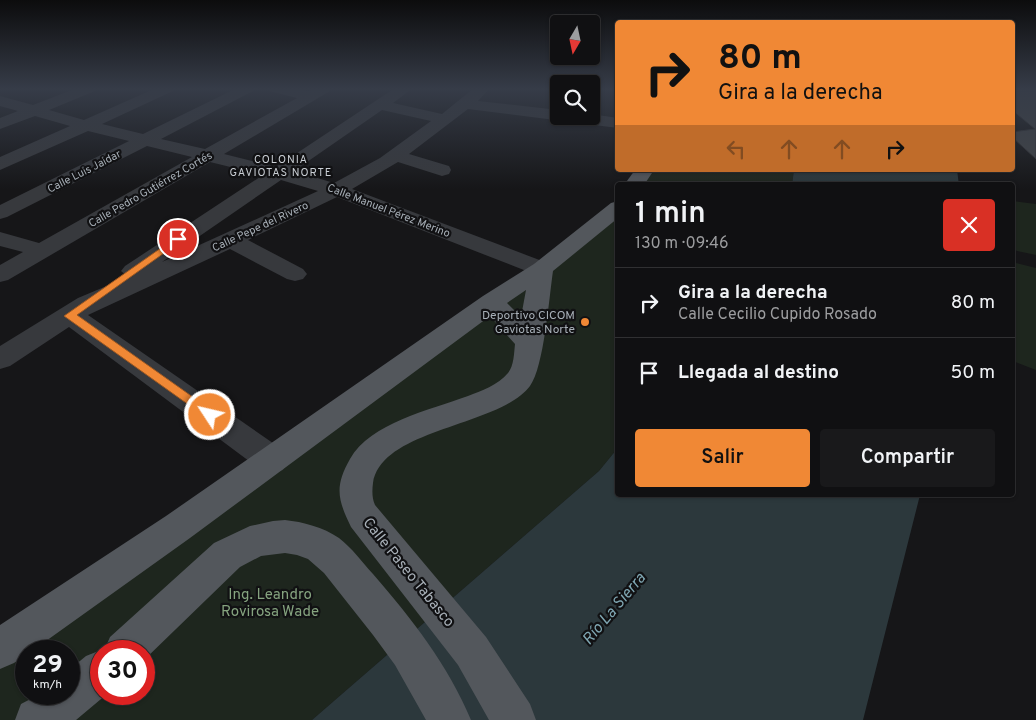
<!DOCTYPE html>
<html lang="es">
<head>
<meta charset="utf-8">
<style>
  :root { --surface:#101012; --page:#19191b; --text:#f1f3f6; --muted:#9c9d9f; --line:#303032; --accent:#f08835 }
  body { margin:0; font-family:Overpass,sans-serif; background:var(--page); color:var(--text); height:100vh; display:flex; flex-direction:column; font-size:19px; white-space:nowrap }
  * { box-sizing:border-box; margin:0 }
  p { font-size:16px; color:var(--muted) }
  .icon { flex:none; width:28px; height:28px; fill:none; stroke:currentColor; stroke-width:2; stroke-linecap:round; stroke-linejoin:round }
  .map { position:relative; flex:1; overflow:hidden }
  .sheet { position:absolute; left:615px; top:182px; width:400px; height:315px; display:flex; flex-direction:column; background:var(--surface); border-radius:5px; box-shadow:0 1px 4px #0004,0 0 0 1px var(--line) }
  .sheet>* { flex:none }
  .top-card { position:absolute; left:615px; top:20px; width:400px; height:152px; border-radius:5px; box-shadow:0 1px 4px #0004,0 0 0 1px var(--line); background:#f08835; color:#111; overflow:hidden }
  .needle { width:32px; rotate:189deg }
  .fabs { position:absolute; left:550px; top:15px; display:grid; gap:10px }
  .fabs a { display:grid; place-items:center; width:50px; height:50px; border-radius:5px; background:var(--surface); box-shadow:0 1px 4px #0004,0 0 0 1px var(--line); font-size:25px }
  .speed { position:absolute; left:15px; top:640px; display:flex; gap:10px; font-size:25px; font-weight:700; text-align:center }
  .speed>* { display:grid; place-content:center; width:65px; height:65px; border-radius:50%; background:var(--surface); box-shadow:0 1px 4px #0004,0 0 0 1px var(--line); line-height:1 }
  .speed small { font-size:12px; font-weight:400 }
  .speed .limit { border:8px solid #d22; background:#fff; color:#111 }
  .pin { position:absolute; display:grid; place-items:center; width:42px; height:42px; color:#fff; margin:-21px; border:2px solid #fff; border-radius:50%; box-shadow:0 1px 5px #0007 }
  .me { position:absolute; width:55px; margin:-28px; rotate:305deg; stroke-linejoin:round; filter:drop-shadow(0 0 4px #0008) }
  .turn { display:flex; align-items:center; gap:18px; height:105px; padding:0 20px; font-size:22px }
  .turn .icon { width:65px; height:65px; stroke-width:2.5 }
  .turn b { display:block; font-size:35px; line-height:42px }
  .lanes { display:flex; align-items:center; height:48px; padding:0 20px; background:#0003; justify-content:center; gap:25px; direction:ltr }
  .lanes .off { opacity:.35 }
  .round { display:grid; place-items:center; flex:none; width:52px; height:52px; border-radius:5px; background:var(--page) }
  .headline { display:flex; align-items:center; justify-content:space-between; height:85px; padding:0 20px }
  h1 { font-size:30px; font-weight:600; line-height:38px }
  .button { display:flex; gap:10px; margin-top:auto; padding:10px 20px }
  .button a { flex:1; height:58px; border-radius:5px; background:var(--accent); color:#111; font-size:20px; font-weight:600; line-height:58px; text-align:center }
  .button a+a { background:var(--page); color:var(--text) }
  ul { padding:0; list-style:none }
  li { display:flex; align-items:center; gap:15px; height:70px; padding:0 20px; border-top:1px solid var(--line) }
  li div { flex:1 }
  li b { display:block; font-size:19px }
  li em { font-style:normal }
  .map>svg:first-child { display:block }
</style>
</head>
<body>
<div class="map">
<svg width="1036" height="720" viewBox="0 0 1036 720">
  <rect width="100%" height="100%" fill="#161618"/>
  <!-- green -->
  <g fill="#1e261e" fill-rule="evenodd">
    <path d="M643 170H794L792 185H633Z"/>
    <path d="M1013 201 1036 204V255L1013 250Z"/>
    <path d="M617 207V449L599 471 312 720H0V649ZM26 651H69V694H26ZM101 651H144V694H101Z"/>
    <path d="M1012 262 1036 268V370L1013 361Z"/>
  </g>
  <!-- water -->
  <g fill="#2c383c">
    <path d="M794 170H957L959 185H792Z"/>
    <path d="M617 449 618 495H920L863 720H312L599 471Z"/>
  </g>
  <!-- building -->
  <path fill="#424548" stroke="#303134" d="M1012 88H1036V159L1012 137V132L1035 129 1012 110Z"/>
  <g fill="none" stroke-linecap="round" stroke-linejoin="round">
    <!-- minor -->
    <path fill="#37393d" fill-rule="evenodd" d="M77 88H98L95 91 49 110 84 120 156 88H175L173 91 102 124 143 134 237 88H255L253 91 161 139 205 149 297 98 269 91 267 88H294L309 91 314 88H332L330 91 224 154 276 167 395 88H413L393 103 442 114 474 88H490L478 101 559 110V116H591V114L618 118V128L468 109 409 154 449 166 451 170 449 174 442 176 398 162 352 189 550 264 554 269 550 274 542 276 534 274 337 197 248 240 303 269 307 274 303 279 295 281 287 279 230 249 88 315 283 450 288 460 283 470 272 473 261 470 69 327 10 366 0 369V346L78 298 128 277 121 271 125 266 263 175 210 162 8 280 0 282V265L23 252 0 246V232L39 243 192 157 147 146 7 217 0 219V205L129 141 88 131 0 170V157L70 126 35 116 0 129V118L18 111 0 106V96L33 105ZM382 110 431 121 380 158 334 183 294 171ZM281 180 318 191 162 262Z"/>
    <!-- major -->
    <g fill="#53575c" fill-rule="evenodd">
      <path d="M635 170H654L644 185H624Z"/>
      <path d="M618 201V218L553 271C549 298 544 367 530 386 499 427 382 428 373 483 372 491 372 498 375 505L486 637 530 704 536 720H489L458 665 351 527C338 500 334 487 350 459 370 423 430 410 468 396 481 391 498 385 508 373 514 366 514 353 515 344L490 316 190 538 32 651H26V655L14 663 0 669V625L166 516 483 296 534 264 611 203ZM526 290 521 317 507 303Z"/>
      <path d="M285 520C303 522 323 527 339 538 352 548 362 562 373 574 412 619 448 665 471 720H426L395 665 373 635 324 573 308 559 297 555 285 553 261 556 240 567 144 660V651H101V694H107L76 720H15L21 704 40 694H69V670L86 656 101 650 104 651 110 637 214 543 250 526 273 521Z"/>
    </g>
  </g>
  <!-- sky -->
  <linearGradient id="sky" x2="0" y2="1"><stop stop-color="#0c0c0d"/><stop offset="0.47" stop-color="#363c48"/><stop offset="1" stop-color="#363c48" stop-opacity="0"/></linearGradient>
  <rect width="1036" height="189" fill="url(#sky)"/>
  <!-- route -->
  <path fill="#f08835" stroke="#9c5822" d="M178 236 182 239 181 241 77 315 214 412 216 415 214 419 210 420 64 316Z"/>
  <!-- markers -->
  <circle fill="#f08835" stroke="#111113" stroke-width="2" cx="585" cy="322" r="5"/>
  <g text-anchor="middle" stroke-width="4.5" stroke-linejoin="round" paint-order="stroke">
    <!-- far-neighbourhood labels -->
    <g font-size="11" letter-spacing="1" fill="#c9ced4" stroke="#111113">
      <text x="281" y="163">COLONIA<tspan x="281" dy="13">GAVIOTAS NORTE</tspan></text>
    </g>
    <!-- far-street labels -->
    <g font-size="11" fill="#a8b0b8" stroke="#111113">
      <text transform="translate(84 171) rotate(-27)" y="4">Calle Luis Jaidar</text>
      <text transform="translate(150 189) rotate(-30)" y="4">Calle Pedro Gutiérrez Cortés</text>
      <text transform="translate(389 210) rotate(21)" y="4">Calle Manuel Pérez Merino</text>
      <text transform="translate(260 226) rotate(-25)" y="4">Calle Pepe del Rivero</text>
    </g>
    <!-- poi labels -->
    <g font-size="12" fill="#a8b0b8" stroke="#111113" text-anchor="end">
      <text x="575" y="319">Deportivo CICOM<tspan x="575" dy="14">Gaviotas Norte</tspan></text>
    </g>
    <!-- near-street labels -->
    <g font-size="15" fill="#a8b0b8" stroke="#111113">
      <text transform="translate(409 572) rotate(51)" y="5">Calle Paseo Tabasco</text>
    </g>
    <!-- near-park labels -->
    <g font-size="15" fill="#85a37f" stroke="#111113">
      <text x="270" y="599">Ing. Leandro<tspan x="270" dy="17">Rovirosa Wade</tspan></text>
    </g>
    <!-- near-water labels -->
    <g font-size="16" font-style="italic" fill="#7fa6b2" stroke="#111113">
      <text transform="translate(613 608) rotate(-50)" y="6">Río La Sierra</text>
    </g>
  </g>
</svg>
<div class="fabs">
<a><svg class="needle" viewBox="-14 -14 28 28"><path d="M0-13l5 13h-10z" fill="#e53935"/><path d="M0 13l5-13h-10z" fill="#9c9d9f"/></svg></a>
<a><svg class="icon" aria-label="search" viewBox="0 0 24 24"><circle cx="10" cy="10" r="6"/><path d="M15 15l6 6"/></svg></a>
</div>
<div class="speed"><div>29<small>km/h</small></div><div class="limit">30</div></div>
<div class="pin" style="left:178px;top:239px;background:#d93025"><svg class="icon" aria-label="arrive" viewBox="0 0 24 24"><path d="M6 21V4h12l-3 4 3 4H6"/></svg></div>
<svg class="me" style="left:210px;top:415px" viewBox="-20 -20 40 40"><circle r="17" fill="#f08835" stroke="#fff" stroke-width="3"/><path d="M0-11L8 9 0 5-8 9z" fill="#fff"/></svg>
<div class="top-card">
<div class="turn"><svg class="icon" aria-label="right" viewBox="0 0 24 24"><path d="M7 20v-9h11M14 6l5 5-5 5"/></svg><div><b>80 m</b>Gira a la derecha</div></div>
<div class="lanes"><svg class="icon off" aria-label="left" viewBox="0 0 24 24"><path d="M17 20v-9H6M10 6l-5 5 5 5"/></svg><svg class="icon off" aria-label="ahead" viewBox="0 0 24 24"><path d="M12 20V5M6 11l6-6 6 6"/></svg><svg class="icon off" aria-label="ahead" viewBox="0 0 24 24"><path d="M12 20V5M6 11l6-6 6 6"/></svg><svg class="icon" aria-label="right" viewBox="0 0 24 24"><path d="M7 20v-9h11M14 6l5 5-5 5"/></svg></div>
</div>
<section class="sheet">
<div class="headline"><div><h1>1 min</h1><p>130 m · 09:46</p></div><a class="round" style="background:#d93025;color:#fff"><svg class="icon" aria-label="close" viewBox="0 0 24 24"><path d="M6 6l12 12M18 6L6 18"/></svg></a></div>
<ul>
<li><svg class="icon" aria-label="right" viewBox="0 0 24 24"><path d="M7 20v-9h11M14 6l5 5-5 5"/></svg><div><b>Gira a la derecha</b><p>Calle Cecilio Cupido Rosado</p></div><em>80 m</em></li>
<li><svg class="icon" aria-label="arrive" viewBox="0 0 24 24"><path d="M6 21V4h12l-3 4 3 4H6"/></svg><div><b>Llegada al destino</b></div><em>50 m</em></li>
</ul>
<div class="button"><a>Salir</a><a>Compartir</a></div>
</section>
</div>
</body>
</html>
